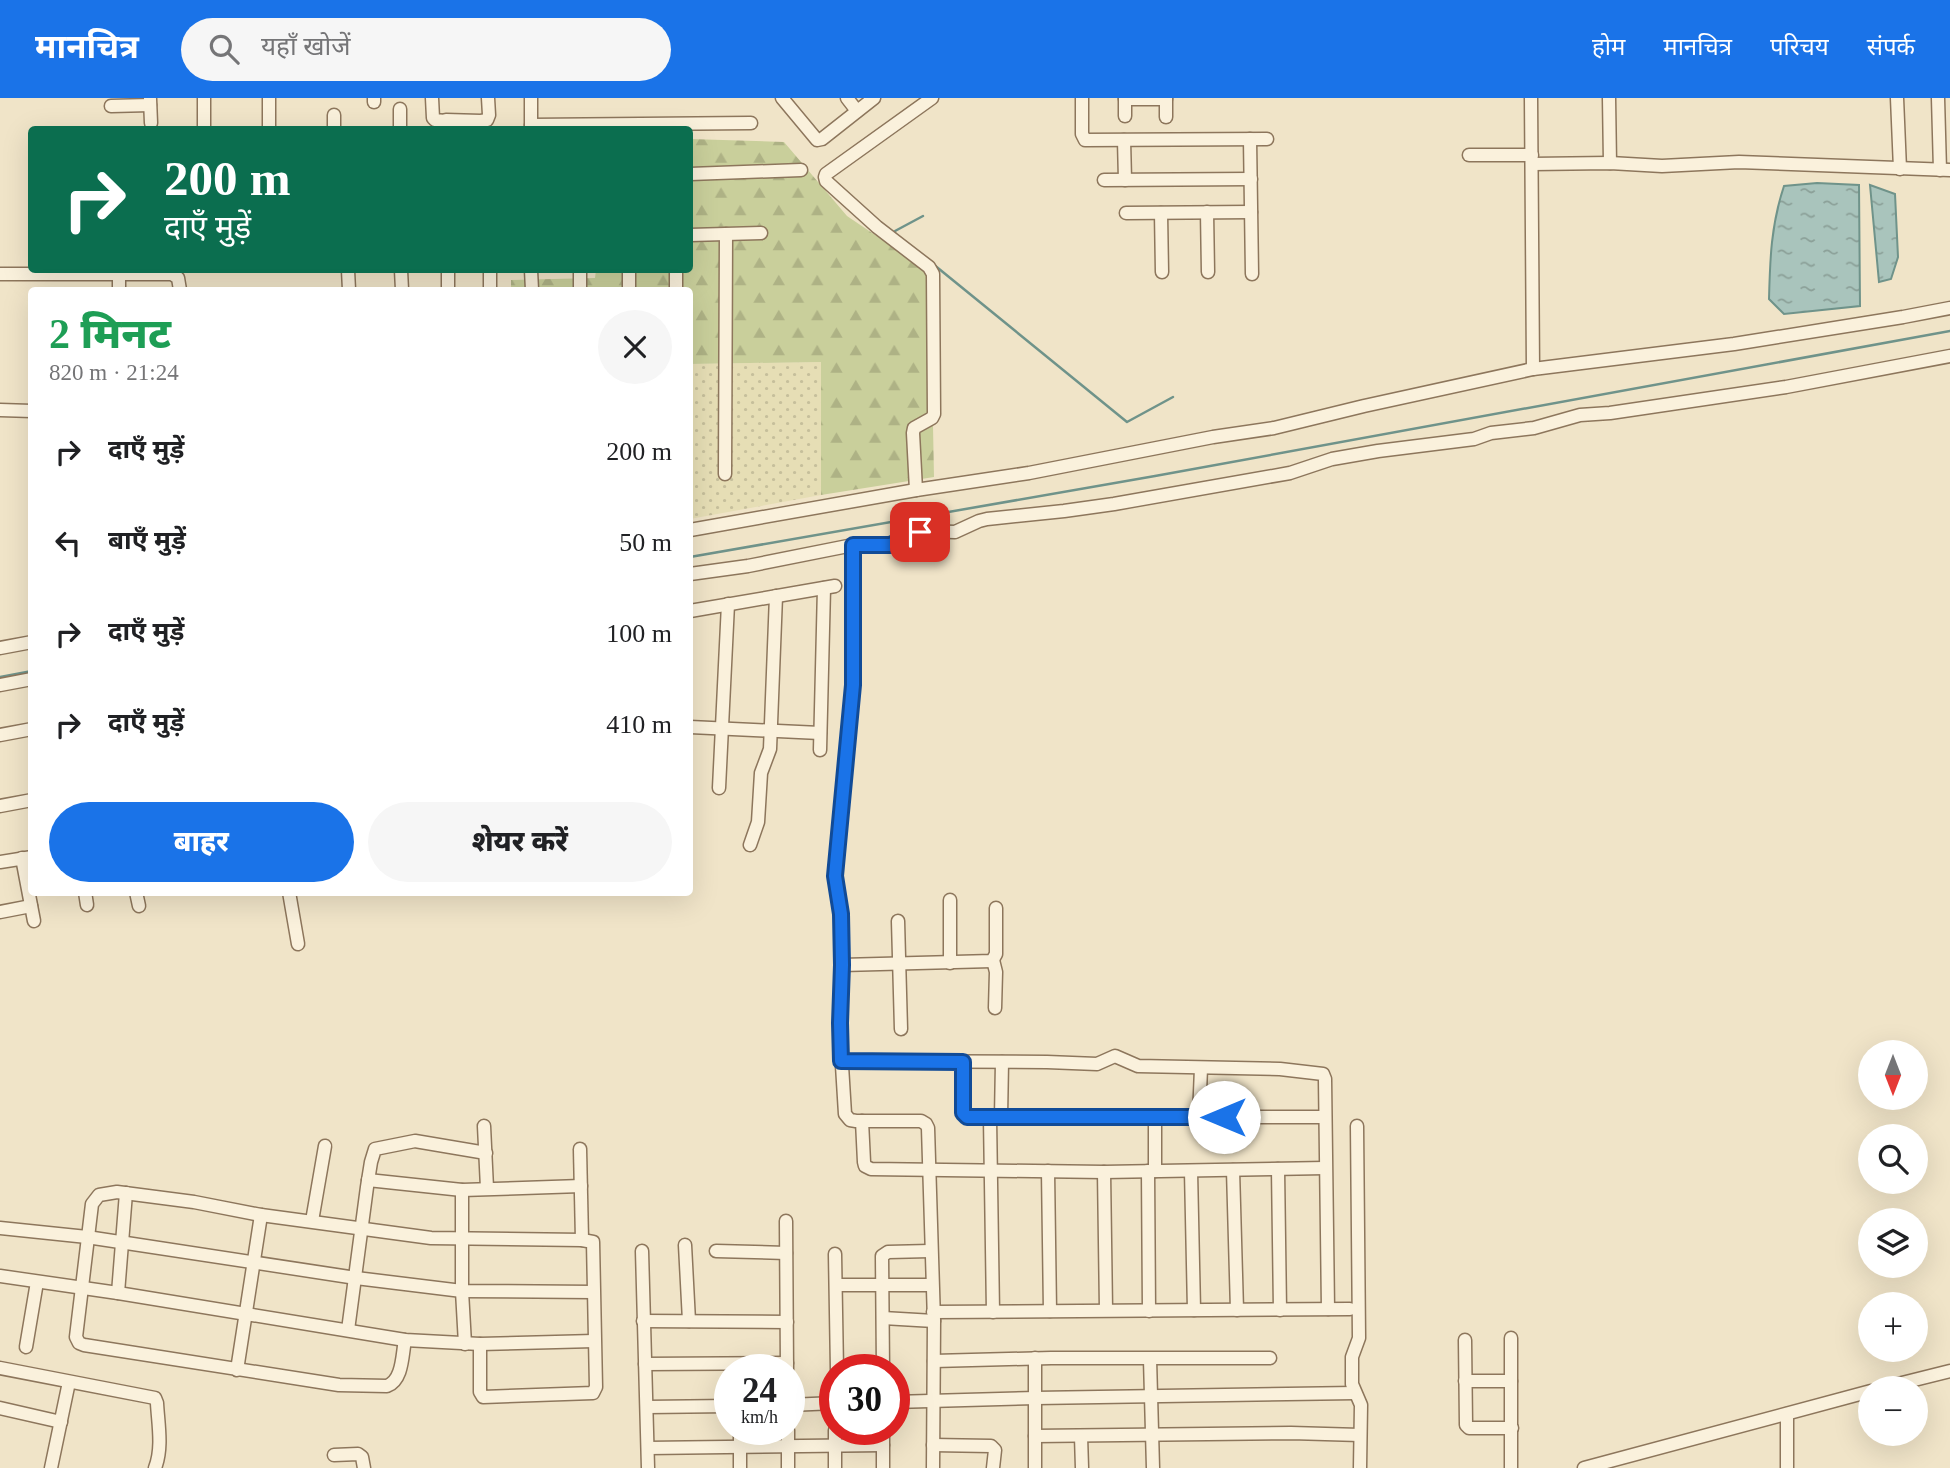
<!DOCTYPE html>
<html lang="hi">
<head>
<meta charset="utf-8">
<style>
  :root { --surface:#fff; --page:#f6f6f6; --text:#202124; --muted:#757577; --accent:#1a73e8 }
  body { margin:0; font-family:"Times New Roman","Noto Sans Devanagari",serif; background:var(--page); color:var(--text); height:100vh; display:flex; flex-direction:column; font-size:26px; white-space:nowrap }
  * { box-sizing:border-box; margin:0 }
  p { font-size:23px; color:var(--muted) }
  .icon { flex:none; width:38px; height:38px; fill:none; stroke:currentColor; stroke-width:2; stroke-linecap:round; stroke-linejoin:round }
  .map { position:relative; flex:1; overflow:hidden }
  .panel { position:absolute; left:28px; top:189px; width:665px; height:609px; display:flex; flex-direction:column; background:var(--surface); border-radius:7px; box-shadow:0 7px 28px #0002 }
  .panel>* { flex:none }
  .banner { position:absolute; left:28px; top:28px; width:665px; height:147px; border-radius:7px; box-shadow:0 7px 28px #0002; background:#0b6e4f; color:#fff; overflow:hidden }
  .needle { width:46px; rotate:180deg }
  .fabs { position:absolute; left:1858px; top:942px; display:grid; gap:14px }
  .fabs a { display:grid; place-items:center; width:70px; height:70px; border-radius:50%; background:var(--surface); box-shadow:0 7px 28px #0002; font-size:35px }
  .speed { position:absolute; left:714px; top:1256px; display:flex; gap:14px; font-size:35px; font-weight:700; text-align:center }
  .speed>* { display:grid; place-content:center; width:91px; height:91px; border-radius:50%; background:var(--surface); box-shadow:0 7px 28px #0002; line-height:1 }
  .speed small { font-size:18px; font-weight:400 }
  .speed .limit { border:10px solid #d22; background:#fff; color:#111 }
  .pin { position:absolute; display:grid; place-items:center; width:60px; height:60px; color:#fff; margin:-30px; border-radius:14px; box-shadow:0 4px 10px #0006 }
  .me { position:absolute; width:77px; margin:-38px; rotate:270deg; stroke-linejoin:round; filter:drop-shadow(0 0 5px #0008) }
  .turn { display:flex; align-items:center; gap:24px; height:147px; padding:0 21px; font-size:32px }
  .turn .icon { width:91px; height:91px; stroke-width:2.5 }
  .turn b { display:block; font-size:49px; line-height:60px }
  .round { display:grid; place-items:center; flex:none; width:74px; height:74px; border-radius:37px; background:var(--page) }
  .head { display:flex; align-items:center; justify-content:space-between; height:119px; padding:0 21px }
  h1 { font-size:42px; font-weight:800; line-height:52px; color:#1e9e55 }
  .button { display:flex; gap:14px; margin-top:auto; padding:14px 21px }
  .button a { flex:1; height:80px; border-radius:42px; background:var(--accent); color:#fff; font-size:28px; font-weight:800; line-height:80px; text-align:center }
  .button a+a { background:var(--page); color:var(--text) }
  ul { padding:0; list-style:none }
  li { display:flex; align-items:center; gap:21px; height:91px; padding:0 21px }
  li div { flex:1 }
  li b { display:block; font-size:26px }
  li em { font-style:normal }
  header { display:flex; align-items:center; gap:42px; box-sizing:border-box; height:98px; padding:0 35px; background:var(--accent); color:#fff }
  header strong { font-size:33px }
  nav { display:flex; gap:38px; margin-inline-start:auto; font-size:24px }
  .search { width:490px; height:63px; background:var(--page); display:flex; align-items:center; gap:18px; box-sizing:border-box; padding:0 24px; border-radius:38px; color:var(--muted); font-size:26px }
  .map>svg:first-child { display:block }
</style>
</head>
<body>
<header>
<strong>मानचित्र</strong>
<div class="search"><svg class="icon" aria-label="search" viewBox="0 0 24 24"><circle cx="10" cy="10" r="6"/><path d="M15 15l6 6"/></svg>यहाँ खोजें</div>
<nav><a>होम</a><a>मानचित्र</a><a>परिचय</a><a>संपर्क</a></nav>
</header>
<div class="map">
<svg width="1950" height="1370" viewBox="0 0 1950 1370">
  <defs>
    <pattern id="farmland-dots" width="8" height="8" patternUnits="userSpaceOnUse" patternTransform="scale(1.75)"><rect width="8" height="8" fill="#e6deb5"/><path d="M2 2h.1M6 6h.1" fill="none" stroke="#c6bf9b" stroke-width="1.8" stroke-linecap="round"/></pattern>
    <pattern id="forest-firs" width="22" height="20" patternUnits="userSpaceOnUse" patternTransform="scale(1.75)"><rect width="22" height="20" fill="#c9cf9b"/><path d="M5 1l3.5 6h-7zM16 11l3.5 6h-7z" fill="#aeb285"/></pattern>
    <pattern id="water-ripples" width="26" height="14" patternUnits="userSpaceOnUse" patternTransform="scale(1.75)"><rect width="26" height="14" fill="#a9c4bc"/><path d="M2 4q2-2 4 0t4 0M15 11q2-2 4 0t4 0" fill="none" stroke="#8ba098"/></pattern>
  </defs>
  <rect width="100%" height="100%" fill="#f0e4c8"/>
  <!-- farmland -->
  <path fill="url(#farmland-dots)" d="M821 264V397L690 421V266Z"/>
  <!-- forest -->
  <path fill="url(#forest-firs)" d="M690 41 784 44 847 118 930 174 934 379 821 397V264L690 266V192H511V182L595 180 596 172H690Z"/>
  <!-- water -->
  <g fill="url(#water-ripples)" stroke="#6f938a" stroke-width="2">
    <path d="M1817 85 1859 87 1860 208 1784 216 1769 201C1770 161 1771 127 1784 88Z"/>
    <path d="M1870 87 1895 96 1898 159 1891 181 1879 184Z"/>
  </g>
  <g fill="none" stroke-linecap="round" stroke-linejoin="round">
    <!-- stream -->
    <g stroke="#6f938a" stroke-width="2.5">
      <path d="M895 136V133L923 118"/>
      <path d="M933 166 1127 324 1173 299"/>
      <path d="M690 459 1155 378 1950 233"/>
      <path d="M0 579 32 573"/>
    </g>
    <defs>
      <g id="minor">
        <path d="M204 0V32"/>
        <path d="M269 0V32"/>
        <path d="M432 0 433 20 435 22 445 23"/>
        <path d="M782 0 817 42 822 41 874 0"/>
        <path d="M847 0 857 13"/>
        <path d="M1082 0V36L1085 42 1267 41"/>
        <path d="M1125 0V18"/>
        <path d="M1166 0V19"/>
        <path d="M1531 0 1533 271"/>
        <path d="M1609 0 1610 65"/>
        <path d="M1897 0 1900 71"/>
        <path d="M1938 0 1940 72"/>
        <path d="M150 1 151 25"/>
        <path d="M1125 1H1166"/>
        <path d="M374 4V0"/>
        <path d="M111 8 150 7"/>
        <path d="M400 11V32"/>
        <path d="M334 17V32"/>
        <path d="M531 27 751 25"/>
        <path d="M444 32V24L446 22 481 23 487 22 489 17 488 0"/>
        <path d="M531 32V0"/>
        <path d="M1250 41 1252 176"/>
        <path d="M1124 42 1125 82"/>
        <path d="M1469 57H1532"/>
        <path d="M1532 66 1610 65 1662 68 1739 64 1950 72"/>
        <path d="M690 76 801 72"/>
        <path d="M1104 82 1251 81"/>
        <path d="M1207 114 1208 174"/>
        <path d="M1126 115 1251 114"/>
        <path d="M1161 115 1162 174"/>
        <path d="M690 137 761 135"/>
        <path d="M119 172V192"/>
        <path d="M348 172 349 192"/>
        <path d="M401 172 402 192"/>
        <path d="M531 172 532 192"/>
        <path d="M629 172V192"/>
        <path d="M0 176H172L178 180 180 192"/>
        <path d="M448 192V172"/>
        <path d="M490 192V172"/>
        <path d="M580 192V172"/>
        <path d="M676 192V172"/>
        <path d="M0 312 32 313"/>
        <path d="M725 376 726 136"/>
        <path d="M916 392 913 335 914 330 932 320 934 316 933 176 929 169 877 129 826 83 825 79 826 76 932 0"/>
        <path d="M690 432 916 392 1029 375 1213 339 1274 330 1364 308 1533 271 1734 246 1903 219 1950 210"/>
        <path d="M853 447V587L835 778 841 816 842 867 840 935 845 1016 850 1022 856 1023H921L926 1026 928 1030 934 1223 933 1370"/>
        <path d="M690 476 748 468 853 447H890L924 433 955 434 979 423 987 421 1064 413 1114 406 1290 375 1332 361 1378 353 1474 341 1491 335 1534 330 1580 317 1610 315 1786 289 1950 258"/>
        <path d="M690 513 835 488"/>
        <path d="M0 550 32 544"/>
        <path d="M0 587 32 581"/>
        <path d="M690 629 820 635"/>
        <path d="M0 637 32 631"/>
        <path d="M820 652 824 490"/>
        <path d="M719 690 728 506"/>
        <path d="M0 708 32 702"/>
        <path d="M750 747 758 724 761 675 770 651 776 498"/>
        <path d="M22 760 34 823"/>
        <path d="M0 764 32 759"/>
        <path d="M85 794 87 807"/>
        <path d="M136 794 139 808"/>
        <path d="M289 794 298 846"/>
        <path d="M0 814 31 808"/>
        <path d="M898 823 901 931"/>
        <path d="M993 862 996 874 995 910"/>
        <path d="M950 865V802"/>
        <path d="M842 867 992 863 996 856V810"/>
        <path d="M841 963 1047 964 1097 966 1115 958 1138 968 1280 971 1323 976 1325 981 1328 1211"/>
        <path d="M963 964V1015L967 1019H1325"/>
        <path d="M1001 1019 1002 964"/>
        <path d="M1199 1019 1201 970"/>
        <path d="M990 1020 993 1214"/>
        <path d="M1155 1020V1073"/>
        <path d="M862 1023 864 1064 865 1068 871 1071 1104 1074 1325 1070"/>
        <path d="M484 1028 487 1090"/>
        <path d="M1357 1028 1359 1240 1352 1259V1286L1361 1307 1360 1370"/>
        <path d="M580 1051 582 1142"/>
        <path d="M1278 1071 1280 1212"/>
        <path d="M1233 1072 1237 1212"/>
        <path d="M1048 1073 1050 1213"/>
        <path d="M1148 1073 1149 1213"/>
        <path d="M1191 1073 1194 1212"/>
        <path d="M1104 1074 1106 1212"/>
        <path d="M368 1082 462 1092 581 1088"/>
        <path d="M462 1092V1193L465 1246"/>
        <path d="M312 1123 325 1048"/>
        <path d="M786 1123 787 1272"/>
        <path d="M0 1130 87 1139 356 1180 462 1193 593 1194"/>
        <path d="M685 1147 689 1223"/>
        <path d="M642 1153 648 1370"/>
        <path d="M716 1153 786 1155"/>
        <path d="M835 1156 837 1272"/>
        <path d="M0 1178 118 1195 405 1242 480 1246 594 1243"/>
        <path d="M837 1187H932"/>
        <path d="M118 1195 126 1095"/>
        <path d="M933 1214 1350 1211"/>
        <path d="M883 1220 934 1223"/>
        <path d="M643 1223 787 1224"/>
        <path d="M348 1232 367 1089 371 1064 375 1051 415 1043 486 1055"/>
        <path d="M1511 1240V1370"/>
        <path d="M405 1242C402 1257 403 1282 387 1288L339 1287 84 1247 79 1245 76 1239 92 1106 99 1097 117 1094 194 1104 261 1117 431 1140 582 1142 593 1144 596 1289 593 1295 483 1299 480 1294V1246"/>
        <path d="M1465 1242 1466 1327 1469 1330H1512"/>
        <path d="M26 1249 37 1184"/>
        <path d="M1150 1261 1153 1370"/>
        <path d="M934 1263 1051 1260H1270"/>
        <path d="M645 1266 787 1265"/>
        <path d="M0 1270 155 1300 157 1305C158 1325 163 1350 155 1370"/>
        <path d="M237 1272 261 1117"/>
        <path d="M883 1272 882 1158 888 1154 930 1153"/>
        <path d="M1465 1283H1511"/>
        <path d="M1882 1290 1950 1273"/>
        <path d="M894 1304 1036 1300 1355 1295"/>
        <path d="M789 1307 835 1305"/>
        <path d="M647 1309 730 1308"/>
        <path d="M0 1310 61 1324"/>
        <path d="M788 1332V1370"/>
        <path d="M883 1332V1370"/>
        <path d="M1035 1338 1291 1335 1360 1337"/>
        <path d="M1081 1338 1082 1370"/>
        <path d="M933 1347 991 1348 995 1352 993 1370"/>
        <path d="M648 1350 883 1347"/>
        <path d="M334 1357 358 1356 362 1359 364 1370"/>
        <path d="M51 1370 69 1284"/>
        <path d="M740 1370V1332"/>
        <path d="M835 1370V1332"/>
        <path d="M1035 1370V1260"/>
        <path d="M1584 1370 1871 1293"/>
        <path d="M1787 1370V1316"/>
      </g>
    </defs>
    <!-- minor casing -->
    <use href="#minor" stroke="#8d765c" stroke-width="15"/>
    <!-- minor -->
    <use href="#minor" stroke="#faf1dc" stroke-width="12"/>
  </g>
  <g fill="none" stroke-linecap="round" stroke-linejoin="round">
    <defs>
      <path id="route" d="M920 434 890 447H853V587L835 778 841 816 842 867 840 925 841 963 963 964V1015L967 1019H1224"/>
    </defs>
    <!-- route casing -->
    <use href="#route" stroke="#114b97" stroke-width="18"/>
    <!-- route -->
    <use href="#route" stroke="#1a73e8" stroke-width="12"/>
  </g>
</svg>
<div class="fabs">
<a><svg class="needle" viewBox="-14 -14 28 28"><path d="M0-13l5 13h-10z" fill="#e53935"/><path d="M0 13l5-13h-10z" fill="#757577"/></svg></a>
<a><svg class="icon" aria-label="search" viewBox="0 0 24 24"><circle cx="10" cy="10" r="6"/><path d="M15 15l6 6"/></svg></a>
<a><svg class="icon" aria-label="layers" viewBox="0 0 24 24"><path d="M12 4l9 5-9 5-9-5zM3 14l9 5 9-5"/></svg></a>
<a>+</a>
<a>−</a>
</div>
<div class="speed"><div>24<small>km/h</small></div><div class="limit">30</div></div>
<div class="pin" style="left:920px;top:434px;background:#d93025"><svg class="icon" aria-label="arrive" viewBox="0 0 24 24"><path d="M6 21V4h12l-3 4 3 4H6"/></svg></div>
<svg class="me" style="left:1224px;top:1019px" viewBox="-20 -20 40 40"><circle r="19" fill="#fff"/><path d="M0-13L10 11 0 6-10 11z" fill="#1a73e8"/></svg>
<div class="banner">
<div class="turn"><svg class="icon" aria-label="right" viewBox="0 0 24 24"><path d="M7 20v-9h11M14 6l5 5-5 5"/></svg><div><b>200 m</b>दाएँ मुड़ें</div></div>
</div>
<section class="panel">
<div class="head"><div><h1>2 मिनट</h1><p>820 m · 21:24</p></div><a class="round"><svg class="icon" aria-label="close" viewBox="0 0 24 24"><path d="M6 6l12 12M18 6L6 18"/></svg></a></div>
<ul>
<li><svg class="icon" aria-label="right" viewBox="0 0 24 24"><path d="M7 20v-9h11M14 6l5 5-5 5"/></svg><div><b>दाएँ मुड़ें</b></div><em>200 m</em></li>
<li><svg class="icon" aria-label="left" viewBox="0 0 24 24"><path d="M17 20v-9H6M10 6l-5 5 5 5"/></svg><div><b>बाएँ मुड़ें</b></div><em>50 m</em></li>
<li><svg class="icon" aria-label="right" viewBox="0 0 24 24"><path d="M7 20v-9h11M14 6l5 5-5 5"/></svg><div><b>दाएँ मुड़ें</b></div><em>100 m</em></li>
<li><svg class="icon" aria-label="right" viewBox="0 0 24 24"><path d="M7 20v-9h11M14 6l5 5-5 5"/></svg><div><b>दाएँ मुड़ें</b></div><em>410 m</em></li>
</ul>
<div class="button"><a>बाहर</a><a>शेयर करें</a></div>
</section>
</div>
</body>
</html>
